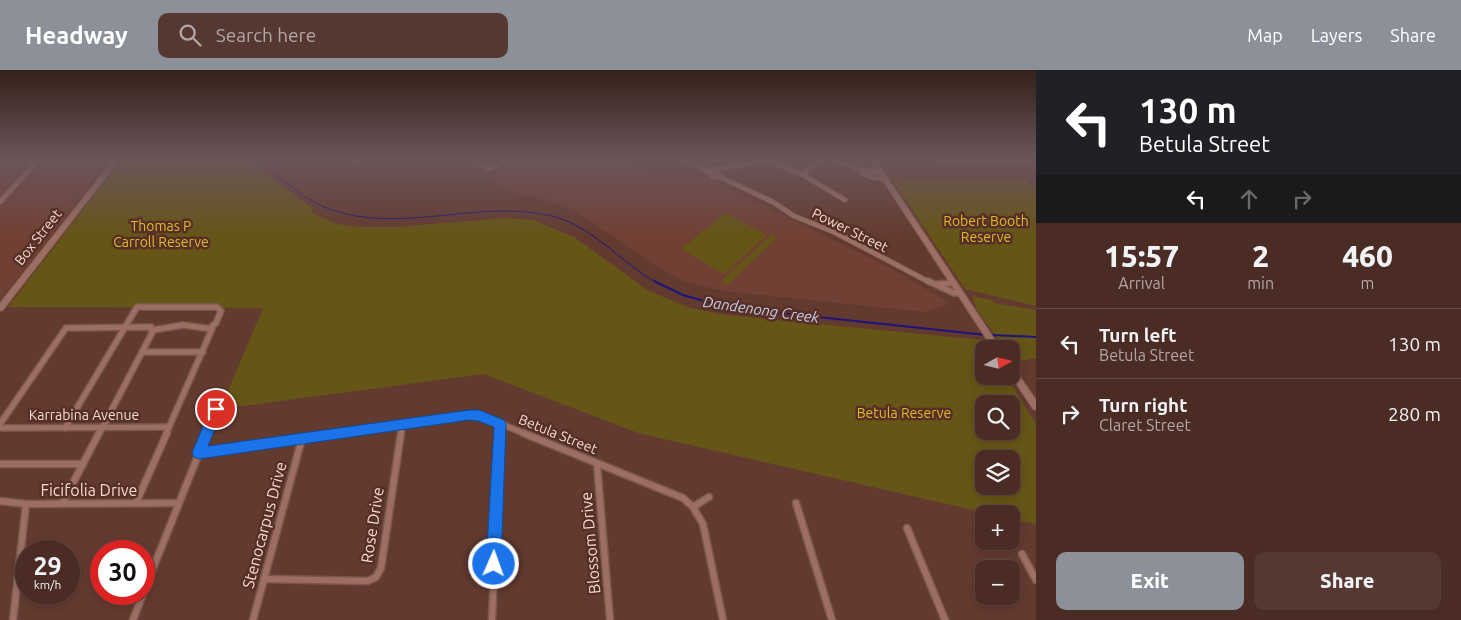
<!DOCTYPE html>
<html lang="en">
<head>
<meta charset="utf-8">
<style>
  :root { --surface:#4a2c24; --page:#543831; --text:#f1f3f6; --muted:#b2a7a6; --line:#614841; --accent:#8c9099 }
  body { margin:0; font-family:Ubuntu,sans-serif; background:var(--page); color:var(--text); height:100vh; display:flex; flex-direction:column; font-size:19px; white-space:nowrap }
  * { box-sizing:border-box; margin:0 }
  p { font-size:16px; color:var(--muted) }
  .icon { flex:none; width:28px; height:28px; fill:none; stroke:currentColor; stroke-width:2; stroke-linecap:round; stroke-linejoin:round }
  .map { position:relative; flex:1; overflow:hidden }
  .drawer { display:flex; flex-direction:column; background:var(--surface); width:425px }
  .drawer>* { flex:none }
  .banner { background:#202124; color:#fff; overflow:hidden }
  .needle { width:32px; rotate:82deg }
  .tools { position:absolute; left:975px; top:270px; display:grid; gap:10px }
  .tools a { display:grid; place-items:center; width:45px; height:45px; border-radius:10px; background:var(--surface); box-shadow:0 2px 8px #0003,0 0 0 1px var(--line); font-size:25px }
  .speed { position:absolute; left:15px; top:470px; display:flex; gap:10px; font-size:25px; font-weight:700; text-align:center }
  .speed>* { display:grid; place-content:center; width:65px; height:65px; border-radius:50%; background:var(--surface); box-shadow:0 2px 8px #0003,0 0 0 1px var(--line); line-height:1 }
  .speed small { font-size:12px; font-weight:400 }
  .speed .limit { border:8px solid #d22; background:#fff; color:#111 }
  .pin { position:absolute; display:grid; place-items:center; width:42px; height:42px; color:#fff; margin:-21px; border:2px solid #fff; border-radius:50%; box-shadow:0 1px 5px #0007 }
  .me { position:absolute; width:55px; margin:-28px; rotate:2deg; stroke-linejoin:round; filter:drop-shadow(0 0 4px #0008) }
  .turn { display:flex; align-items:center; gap:18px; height:105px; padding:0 20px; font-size:22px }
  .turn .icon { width:65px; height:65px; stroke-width:2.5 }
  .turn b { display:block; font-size:35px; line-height:42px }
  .lanes { display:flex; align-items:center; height:48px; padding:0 20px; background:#0003; justify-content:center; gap:25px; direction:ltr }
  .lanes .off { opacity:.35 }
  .eta { display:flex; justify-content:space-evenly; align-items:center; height:85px; text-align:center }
  .eta b { font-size:30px; font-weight:800; line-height:35px }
  .cta { display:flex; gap:10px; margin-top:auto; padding:10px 20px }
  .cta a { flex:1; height:58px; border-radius:10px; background:var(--accent); color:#fff; font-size:20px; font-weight:800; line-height:58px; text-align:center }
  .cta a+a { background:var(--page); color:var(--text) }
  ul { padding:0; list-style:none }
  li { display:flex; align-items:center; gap:15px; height:70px; padding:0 20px; border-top:1px solid var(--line) }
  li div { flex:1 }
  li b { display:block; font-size:19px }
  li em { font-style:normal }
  header { display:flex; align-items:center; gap:30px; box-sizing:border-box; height:70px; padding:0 25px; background:var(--accent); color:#fff }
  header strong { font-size:24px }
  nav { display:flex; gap:28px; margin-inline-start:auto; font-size:18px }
  .search { width:350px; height:45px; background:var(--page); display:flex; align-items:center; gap:12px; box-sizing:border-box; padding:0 18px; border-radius:10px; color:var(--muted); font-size:19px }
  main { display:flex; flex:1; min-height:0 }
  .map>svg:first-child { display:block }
</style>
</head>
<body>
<header>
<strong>Headway</strong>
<div class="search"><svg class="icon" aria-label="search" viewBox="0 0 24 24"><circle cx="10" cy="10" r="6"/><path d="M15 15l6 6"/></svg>Search here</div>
<nav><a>Map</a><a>Layers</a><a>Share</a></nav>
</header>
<main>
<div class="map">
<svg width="1036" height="550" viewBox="0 0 1036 550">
  <rect width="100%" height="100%" fill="#633a30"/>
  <!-- built -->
  <g fill="#714035">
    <path d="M0 89H111L0 230Z"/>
    <path d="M518 89H626L664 110 698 103 888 197 950 233 925 242 724 221 683 211 658 197 574 140 532 125 518 126 487 107Z"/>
  </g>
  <!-- green -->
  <g fill="#655517" fill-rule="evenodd">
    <path d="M122 89H245L314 139 311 142 336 154 364 157H395L506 148 533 150 574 167 649 221 690 238 727 245 983 270 988 279H984V306H1006L1036 354V454L1011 449V444H990L638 363 484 304 220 339 263 238 8 237ZM984 334H1011V361H984ZM984 389H1011V416H984Z"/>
    <path d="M891 108 1027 110 1036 120V236L965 219Z"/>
    <path d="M725 143 767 165 724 204 681 179Z"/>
    <path d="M771 165 777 168 727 215 721 211Z"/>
    <path d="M972 226 992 230 994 233 1036 240V288L1016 292 1011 286V279H1005L977 240Z"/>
  </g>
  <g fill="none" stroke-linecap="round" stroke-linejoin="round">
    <!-- stream-far1 -->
    <path stroke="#1d147c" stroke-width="1" d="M256 89C281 107 305 132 335 141 406 163 480 129 551 146 592 155 621 193 657 213"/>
    <!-- stream -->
    <g stroke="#1d147c" stroke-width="2">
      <path d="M654 211 683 225 725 237 986 265"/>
      <path d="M991 265 1036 267"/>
    </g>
    <defs>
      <g id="street-far2">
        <path d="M469 89 489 99 509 89"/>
        <path d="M685 89 709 102"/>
        <path d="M834 89 861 100 882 102"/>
        <path d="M933 89 940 91H1036"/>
        <path d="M354 90 356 89"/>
        <circle cx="714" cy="103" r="4"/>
        <path d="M713 100 767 90 803 105 820 89"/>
        <path d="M861 102 871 107 886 109"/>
        <path d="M716 105 773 132 794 146 834 162 931 213"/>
        <path d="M803 105 845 130"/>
        <path d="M0 132 39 89"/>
      </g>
      <g id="street-far1">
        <path d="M928 211 954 223H960"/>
        <path d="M937 214 954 213"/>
        <path d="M153 260 183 255 212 259 166 364"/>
        <path d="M142 282H203"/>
        <path d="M0 354 66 258 151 257 152 263 99 364"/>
        <path d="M0 358 169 357"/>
        <path d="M65 358 137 237H217L221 241 216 253 211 257"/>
        <path d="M207 364 217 339"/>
        <path d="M333 364 469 345 484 347 526 364"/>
        <path d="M401 364 402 354"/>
        <path d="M500 364V354"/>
      </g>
      <g id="street">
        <path d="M523 363 683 428 693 437 703 454 723 550"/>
        <path d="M199 383 342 363"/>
        <path d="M0 394H83"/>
        <path d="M597 394 610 550"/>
        <path d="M0 431 26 434 178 433"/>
        <path d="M136 433 167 363"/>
        <path d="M796 433 832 550"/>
        <path d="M62 434 99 363"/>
        <path d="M693 437 709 427"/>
        <path d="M907 458 945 550"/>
        <path d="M1022 484 1036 510"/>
        <path d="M264 509 368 511 376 507 381 498 401 363"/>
        <path d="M144 521 207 363"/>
        <path d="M13 550 26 434"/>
        <path d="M133 550 143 524"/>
        <path d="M253 550 302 368"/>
        <path d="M492 550 500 363"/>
      </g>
      <g id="secondary">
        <path d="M114 89H120L3 240 0 241V233Z"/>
        <path d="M869 89H875L1001 279H993Z"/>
        <path d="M1011 297 1014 298 1036 330V340L1033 339 1011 306Z"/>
      </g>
    </defs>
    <!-- street-far2 casing -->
    <use href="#street-far2" stroke="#7a584f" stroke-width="6"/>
    <!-- street-far1 casing -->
    <use href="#street-far1" stroke="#7a584f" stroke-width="8"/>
    <!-- street casing -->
    <use href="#street" stroke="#7a584f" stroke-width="9"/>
    <!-- secondary casing -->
    <use href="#secondary" stroke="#7a584f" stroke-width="2"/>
    <!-- street-far2 -->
    <use href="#street-far2" stroke="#9d6f64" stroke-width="4.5"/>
    <!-- street-far1 -->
    <use href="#street-far1" stroke="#9d6f64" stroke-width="5"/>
    <!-- street -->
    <use href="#street" stroke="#9d6f64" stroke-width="6"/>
    <!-- secondary -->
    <use href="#secondary" fill="#9d6f64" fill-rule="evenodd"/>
  </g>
  <!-- sky -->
  <linearGradient id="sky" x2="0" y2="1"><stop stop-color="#36201a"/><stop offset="0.54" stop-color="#6b5559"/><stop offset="1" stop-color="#6b5559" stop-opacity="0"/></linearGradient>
  <rect width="1036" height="166" fill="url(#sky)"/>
  <!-- route -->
  <path fill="#1a73e8" stroke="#114b97" d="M216 333 223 339 208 376 469 340H479L504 350 506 354 501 494 499 499 494 502 488 499 486 494 494 357 478 351 469 350 199 389 194 387 192 383 212 335Z"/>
  <g text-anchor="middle" stroke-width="5" stroke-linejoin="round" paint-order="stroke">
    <!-- park labels -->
    <g font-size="14" fill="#dfbb28" stroke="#572f26">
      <text x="986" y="156">Robert Booth<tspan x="986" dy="16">Reserve</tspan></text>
      <text x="161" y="161">Thomas P<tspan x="161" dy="16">Carroll Reserve</tspan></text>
      <text x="904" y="348">Betula Reserve</text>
    </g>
    <!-- street labels -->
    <g font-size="14" fill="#f3d9d3" stroke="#572f26">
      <text transform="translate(850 160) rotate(26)" y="5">Power Street</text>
      <text transform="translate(38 167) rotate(-52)" y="5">Box Street</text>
      <text x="84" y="350">Karrabina Avenue</text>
      <text transform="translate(558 364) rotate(22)" y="5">Betula Street</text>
    </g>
    <!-- water labels -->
    <g font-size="15" font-style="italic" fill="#c4cbe7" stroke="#572f26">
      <text transform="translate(761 240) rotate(8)" y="5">Dandenong Creek</text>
    </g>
    <!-- near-street labels -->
    <g font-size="16" fill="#f3d9d3" stroke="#572f26">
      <text x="89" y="426">Ficifolia Drive</text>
      <text transform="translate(264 455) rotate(-75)" y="6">Stenocarpus Drive</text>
      <text transform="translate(372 455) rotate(-81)" y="6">Rose Drive</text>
      <text transform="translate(590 473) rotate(-95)" y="6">Blossom Drive</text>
    </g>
  </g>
</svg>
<div class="tools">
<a><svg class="needle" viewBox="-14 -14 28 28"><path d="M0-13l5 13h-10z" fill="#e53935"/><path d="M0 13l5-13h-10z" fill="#b2a7a6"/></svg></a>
<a><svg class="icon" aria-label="search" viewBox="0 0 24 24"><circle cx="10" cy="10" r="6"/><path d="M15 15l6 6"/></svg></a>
<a><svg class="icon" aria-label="layers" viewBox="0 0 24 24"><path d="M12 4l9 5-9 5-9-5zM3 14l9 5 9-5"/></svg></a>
<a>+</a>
<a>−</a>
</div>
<div class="speed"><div>29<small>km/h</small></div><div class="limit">30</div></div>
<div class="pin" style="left:216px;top:339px;background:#d93025"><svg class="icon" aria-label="arrive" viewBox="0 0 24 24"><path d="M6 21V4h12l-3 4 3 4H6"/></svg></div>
<svg class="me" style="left:494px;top:494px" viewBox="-20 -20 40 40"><circle r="17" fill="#1a73e8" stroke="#fff" stroke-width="3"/><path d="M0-11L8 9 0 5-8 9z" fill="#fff"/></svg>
</div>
<section class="drawer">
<div class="banner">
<div class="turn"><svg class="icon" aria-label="left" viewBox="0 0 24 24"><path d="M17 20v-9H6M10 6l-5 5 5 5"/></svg><div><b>130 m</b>Betula Street</div></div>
<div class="lanes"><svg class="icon" aria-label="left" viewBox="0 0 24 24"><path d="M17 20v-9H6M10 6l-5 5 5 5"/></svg><svg class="icon off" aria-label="ahead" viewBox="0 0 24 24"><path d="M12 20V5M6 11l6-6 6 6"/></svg><svg class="icon off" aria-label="right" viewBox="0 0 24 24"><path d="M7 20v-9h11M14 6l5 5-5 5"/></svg></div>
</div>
<div class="eta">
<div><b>15:57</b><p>Arrival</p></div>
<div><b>2</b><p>min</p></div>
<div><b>460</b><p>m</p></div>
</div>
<ul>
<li><svg class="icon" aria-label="left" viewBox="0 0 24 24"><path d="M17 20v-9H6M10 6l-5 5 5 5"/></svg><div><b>Turn left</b><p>Betula Street</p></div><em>130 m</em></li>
<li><svg class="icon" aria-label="right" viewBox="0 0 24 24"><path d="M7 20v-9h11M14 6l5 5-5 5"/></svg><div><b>Turn right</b><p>Claret Street</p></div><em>280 m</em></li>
</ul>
<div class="cta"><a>Exit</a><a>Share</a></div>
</section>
</main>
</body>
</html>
